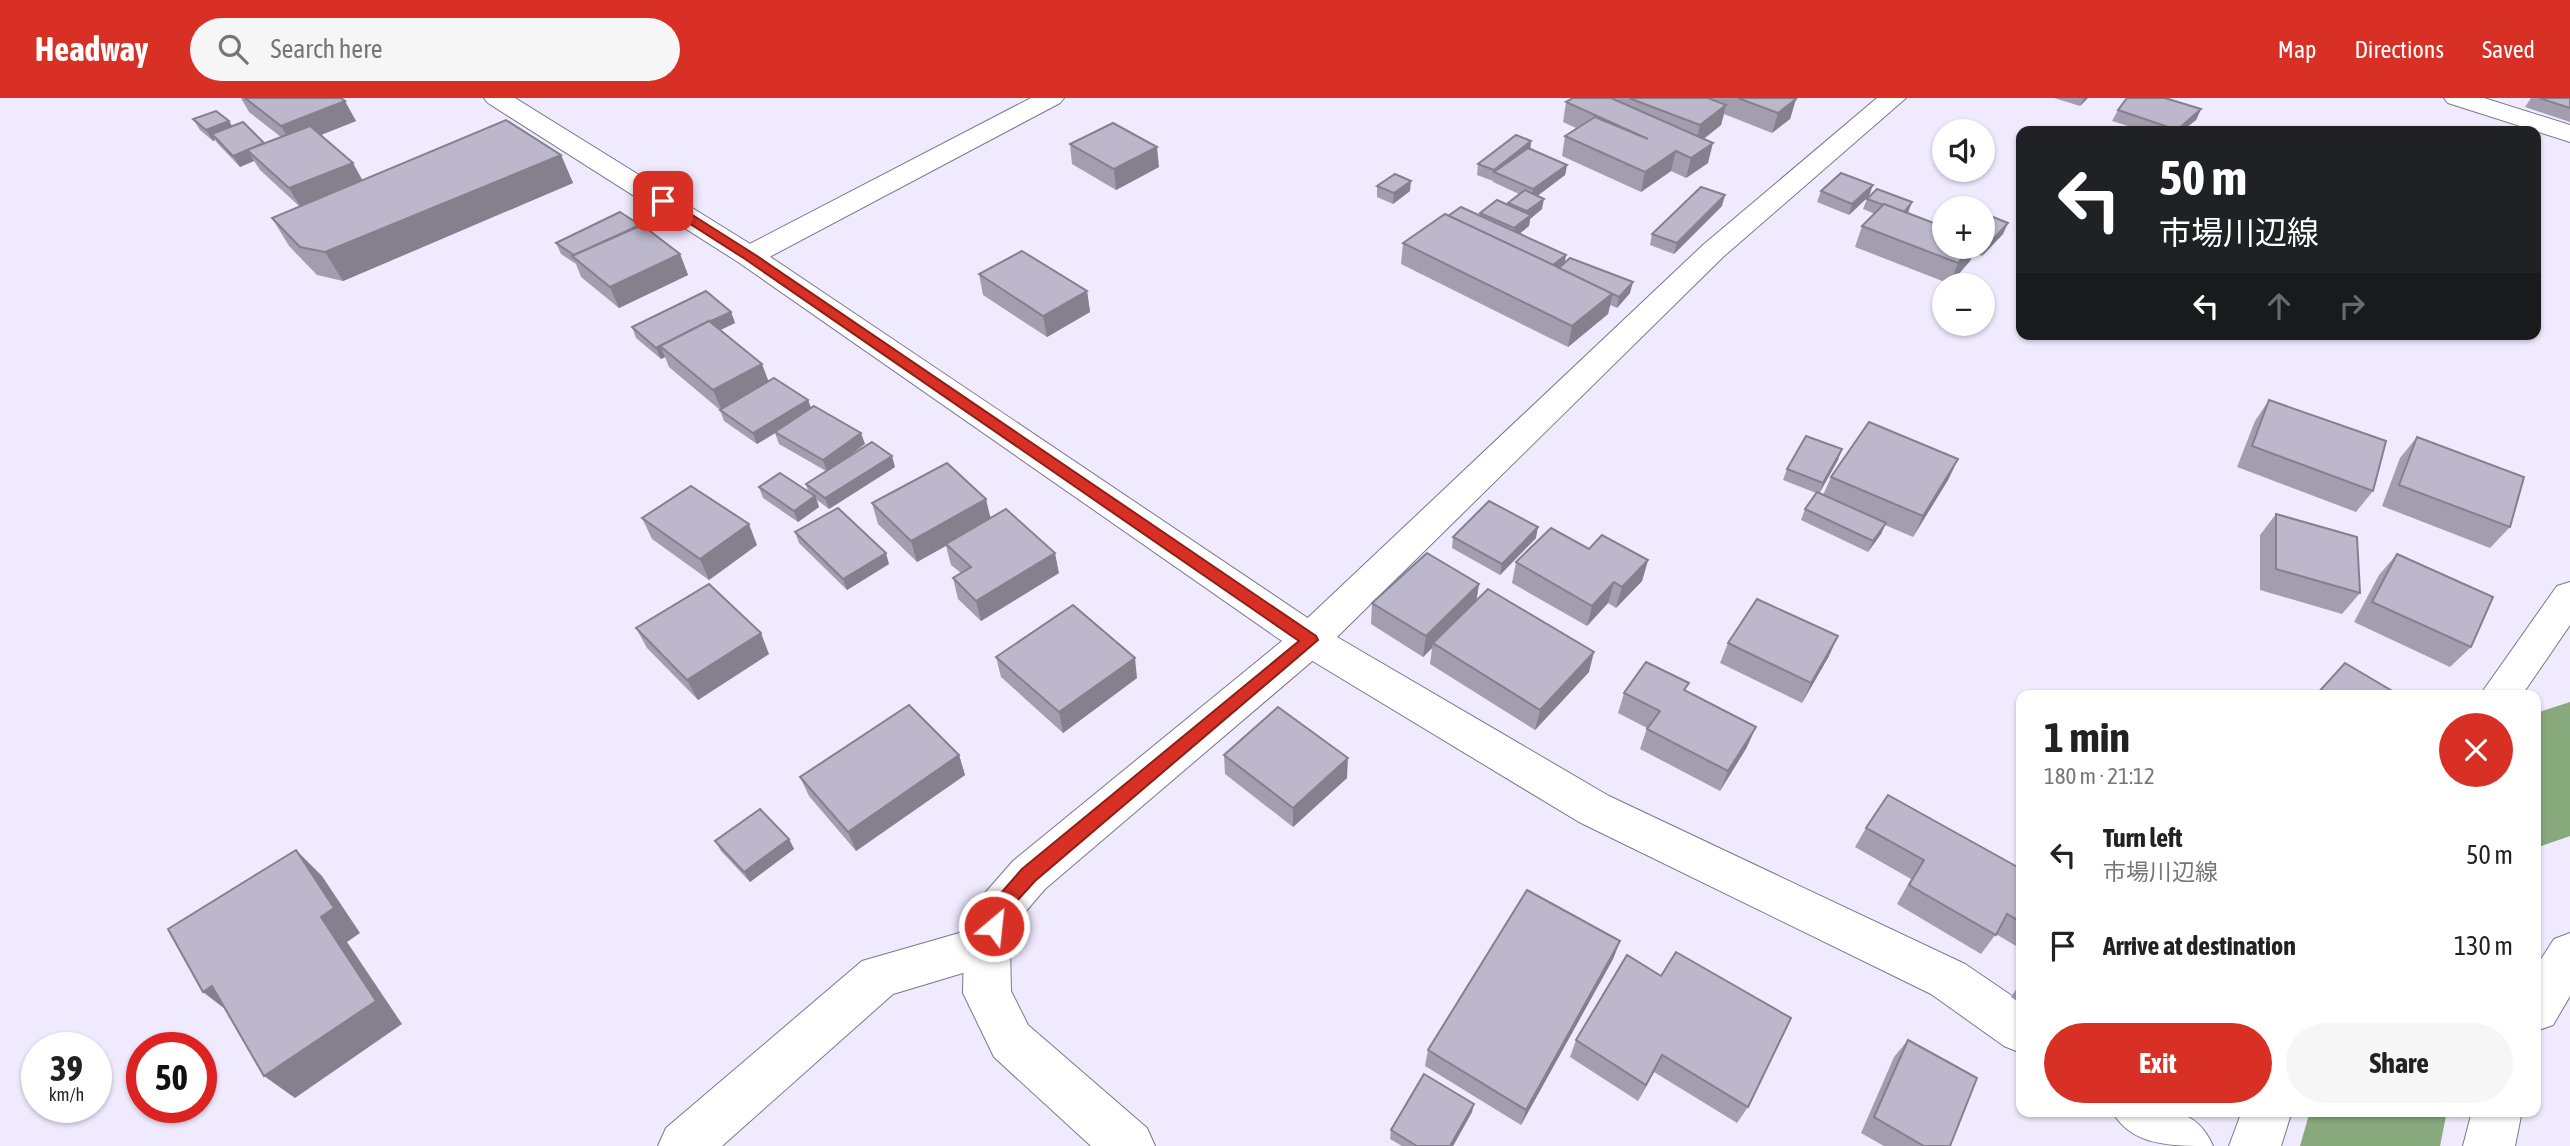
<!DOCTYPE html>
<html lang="en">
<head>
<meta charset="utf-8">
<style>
  :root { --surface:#fff; --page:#f6f6f6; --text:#222; --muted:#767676; --accent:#d93025 }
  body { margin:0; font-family:"Asap Condensed","Noto Sans JP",sans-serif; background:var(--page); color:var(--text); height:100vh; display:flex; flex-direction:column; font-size:26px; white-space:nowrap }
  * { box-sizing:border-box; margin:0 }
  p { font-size:23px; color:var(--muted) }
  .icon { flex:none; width:38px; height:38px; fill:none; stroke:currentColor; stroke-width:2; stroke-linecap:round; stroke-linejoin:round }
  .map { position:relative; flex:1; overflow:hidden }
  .sheet { position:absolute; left:2016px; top:592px; width:525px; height:427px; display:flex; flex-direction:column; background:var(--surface); border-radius:14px; box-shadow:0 2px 5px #0004 }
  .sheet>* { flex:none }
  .banner { position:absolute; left:2016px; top:28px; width:525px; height:214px; border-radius:14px; box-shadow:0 2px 5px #0004; background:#202124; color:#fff; overflow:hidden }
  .controls { position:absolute; left:1932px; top:21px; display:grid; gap:14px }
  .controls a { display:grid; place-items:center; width:63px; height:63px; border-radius:50%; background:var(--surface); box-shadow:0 2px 5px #0004; font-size:35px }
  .speed { position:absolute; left:21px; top:934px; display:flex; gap:14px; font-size:35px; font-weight:700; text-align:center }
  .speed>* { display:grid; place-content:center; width:91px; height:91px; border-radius:50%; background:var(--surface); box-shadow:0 2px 5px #0004; line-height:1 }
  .speed small { font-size:18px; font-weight:400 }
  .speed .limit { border:10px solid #d22; background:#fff; color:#111 }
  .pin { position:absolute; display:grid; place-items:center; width:60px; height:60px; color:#fff; margin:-30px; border-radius:14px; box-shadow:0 4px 10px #0006 }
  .me { position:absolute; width:77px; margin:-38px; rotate:28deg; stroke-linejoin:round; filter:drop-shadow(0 0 5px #0008) }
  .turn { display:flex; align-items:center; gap:24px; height:147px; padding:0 28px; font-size:32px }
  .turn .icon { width:91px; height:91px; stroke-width:2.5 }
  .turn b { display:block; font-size:49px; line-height:60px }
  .lanes { display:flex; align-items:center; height:66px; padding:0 28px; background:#0003; justify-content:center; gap:35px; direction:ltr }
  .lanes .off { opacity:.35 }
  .round { display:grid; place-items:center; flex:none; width:74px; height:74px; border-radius:37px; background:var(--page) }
  .headline { display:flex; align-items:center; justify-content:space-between; height:119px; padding:0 28px }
  h1 { font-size:42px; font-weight:700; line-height:52px }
  .button { display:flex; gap:14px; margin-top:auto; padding:14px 28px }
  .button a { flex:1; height:80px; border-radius:42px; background:var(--accent); color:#fff; font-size:28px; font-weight:700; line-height:80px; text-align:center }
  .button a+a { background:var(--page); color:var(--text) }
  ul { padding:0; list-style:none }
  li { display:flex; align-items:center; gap:21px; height:91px; padding:0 28px }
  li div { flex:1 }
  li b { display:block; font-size:26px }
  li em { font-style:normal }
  header { display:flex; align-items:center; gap:42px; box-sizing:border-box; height:98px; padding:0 35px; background:var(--accent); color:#fff }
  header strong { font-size:33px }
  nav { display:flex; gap:38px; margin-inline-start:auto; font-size:24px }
  .search { width:490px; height:63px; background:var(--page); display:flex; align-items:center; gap:18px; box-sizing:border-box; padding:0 24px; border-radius:38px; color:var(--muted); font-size:26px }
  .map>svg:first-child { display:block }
</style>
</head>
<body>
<header>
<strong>Headway</strong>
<div class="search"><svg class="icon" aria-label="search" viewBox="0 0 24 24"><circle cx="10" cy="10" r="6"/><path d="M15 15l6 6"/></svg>Search here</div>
<nav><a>Map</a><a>Directions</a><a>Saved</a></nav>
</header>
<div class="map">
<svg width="2570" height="1048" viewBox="0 0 2570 1048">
  <rect width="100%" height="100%" fill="#f0eaff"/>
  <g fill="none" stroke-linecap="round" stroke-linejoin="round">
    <!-- river -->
    <g fill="#88a97c" fill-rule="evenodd">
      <path d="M2570 604V738L2536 750V615Z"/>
      <path d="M2310 1013H2447L2440 1048H2300Z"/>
    </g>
    <defs>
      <g id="minor">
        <path d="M1031 0H1064L1060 5 760 164 749 167 738 164 734 158 738 152Z"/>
        <path d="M1877 0H1906L1723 159 1337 539 1609 698 1965 866 2021 904V955L2004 948 1931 896 1579 724 1296 553 1291 542 1296 531 1703 147Z"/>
        <path d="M2444 0H2484L2570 27V44L2448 5Z"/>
        <path d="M2570 484V527L2522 597H2480L2557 488Z"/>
        <path d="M987 827 1003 833 1010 848 1003 863 893 896 722 1048H658L666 1030 862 863Z"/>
        <path d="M2570 835V898L2553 927 2536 933V869L2554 841Z"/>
        <path d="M2112 1013C2154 1013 2193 1002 2213 1048 2170 1048 2131 1048 2112 1013Z"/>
        <path d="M2242 1013H2292L2281 1048H2229Z"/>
        <path d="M2472 1013H2522L2515 1048H2463Z"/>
      </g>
      <path id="major" d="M484 0H515L760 152 1324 531 1329 542 1324 553 1045 791 1020 820 1010 848 1011 893 1028 927 1147 1030 1155 1048H1091L994 959 963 895 964 848 978 809 985 795 1013 763 1282 543 738 164 488 5Z"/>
    </defs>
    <!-- minor casing -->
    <use href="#minor" stroke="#7c7789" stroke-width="2"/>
    <!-- major casing -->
    <use href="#major" stroke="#7c7789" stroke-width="2"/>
    <!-- minor -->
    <use href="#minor" fill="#fff" fill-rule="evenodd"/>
    <!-- major -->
    <use href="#major" fill="#fff" fill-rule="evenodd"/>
  </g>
  <!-- wall -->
  <g fill="#a39daf">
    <path d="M241 0H343L342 1 356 23 321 37 362 82 561 57 573 85 343 183 317 177 289 148 272 120 299 108 260 72 254 63 240 69 218 46 215 42 213 43 200 32 193 21 264 45 281 39 249 14Z"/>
    <path d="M1573 0H1792L1796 1 1790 21 1772 35 1724 16 1721 27 1704 41 1708 65 1686 80 1671 73 1641 94 1562 58 1565 38 1576 30 1563 24 1566 4Z"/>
    <path d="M2054 0H2088L2080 8Z"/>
    <path d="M2531 0H2570V24L2525 9Z"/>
    <path d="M2201 11 2196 22 2182 33H2144L2112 23 2118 12Z"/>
    <path d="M1531 43 1530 51 1567 67 1565 77 1537 98 1542 111 1530 121 1529 128 1519 136 1566 157 1565 164 1630 195 1617 210 1610 207 1608 216 1568 249 1401 166 1403 145 1448 118H1480V115L1508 107V105L1519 96 1493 84V83L1477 77 1478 66Z"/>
    <path d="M1070 46 1159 69 1116 92 1072 66Z"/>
    <path d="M1377 88 1410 93 1393 106 1377 99Z"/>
    <path d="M1821 93 1869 98 1849 117 1817 104Z"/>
    <path d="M1867 101 1908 115 1944 149H1983V115L2003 136 1982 158 1973 155 1970 163 1950 186 1855 149 1862 128 1875 116 1863 111Z"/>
    <path d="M1722 108 1674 156 1650 147 1652 136Z"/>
    <path d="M640 128 680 156 688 177 619 210 581 179 576 166 561 156 556 145Z"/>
    <path d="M979 176 1087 193 1090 214 1047 239 983 197Z"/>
    <path d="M731 214 735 225 720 232 768 283 808 302 811 310 865 346 836 367 895 369 829 411 817 402 819 409 798 424 763 400 759 389 808 393 806 386 826 373 779 346 775 335 757 346 724 323 720 312 669 269 665 259 661 261 636 240 632 229Z"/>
    <path d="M2269 302 2373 393 2356 414 2237 369 2255 323Z"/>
    <path d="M2417 339 2510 429 2490 450 2382 408 2400 360Z"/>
    <path d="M1958 361 1948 382 1913 439 1885 427 1881 436 1868 454 1801 422 1805 411 1816 395 1783 382 1787 371 1838 362 1819 395 1823 397 1831 379Z"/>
    <path d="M872 405 991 420 1059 475 981 523 958 501 953 480 961 475 951 467 946 448 917 464 878 426Z"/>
    <path d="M2276 416 2360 495 2342 516 2260 492V437Z"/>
    <path d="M642 420 757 447 709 482 652 441Z"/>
    <path d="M795 434 889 466 847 492 799 445Z"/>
    <path d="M1453 439 1536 440 1500 477 1452 450Z"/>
    <path d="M1589 451 1648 462 1642 483 1616 510 1608 505 1587 528 1512 485 1516 464Z"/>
    <path d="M2397 456 2471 549 2450 569 2354 524 2379 477Z"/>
    <path d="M1479 486 1476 502 1589 574 1535 632 1430 566 1432 550 1423 559 1371 526 1372 505Z"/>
    <path d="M636 530 769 556 698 602 647 550Z"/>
    <path d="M1728 545 1829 558 1802 605 1720 565Z"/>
    <path d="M996 559 1137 580 1063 635 1001 579Z"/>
    <path d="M1686 593 1747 649 1720 693 1640 651 1647 630 1618 615 1624 595Z"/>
    <path d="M959 657 965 677 856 753 809 698 800 679Z"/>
    <path d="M1224 657 1347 680 1293 729 1225 676Z"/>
    <path d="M1866 730 2021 771V851L1996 836 1981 856 1897 806 1911 781 1855 749Z"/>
    <path d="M789 741 794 751 750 784 721 753 715 743Z"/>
    <path d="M1620 843 1613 861 1521 1027 1425 968 1428 952Z"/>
    <path d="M1627 857 1748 1009 1737 1025 1654 974 1638 1003 1570 959 1576 942Z"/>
    <path d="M2021 884V906L2011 899Z"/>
    <path d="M1908 942 1950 1048H1884L1861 1035 1894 959Z"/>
    <path d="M1472 1014 1453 1048H1402L1390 1041 1391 1032Z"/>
  </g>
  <!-- shaded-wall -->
  <g fill="#84808e">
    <path d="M2084 0H2088L2080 8Z"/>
    <path d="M1796 1 1790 21 1772 35 1778 15Z"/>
    <path d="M345 3 356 23 293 48 281 28Z"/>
    <path d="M1726 7 1721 27 1695 47 1700 27Z"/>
    <path d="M2201 11 2196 22 2182 33H2176Z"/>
    <path d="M229 23 236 34 212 36 215 42 213 43 206 32Z"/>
    <path d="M1531 43 1530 54 1494 74 1493 83 1494 72Z"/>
    <path d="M1713 45 1708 65 1686 80 1691 60Z"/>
    <path d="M1157 49 1159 69 1116 92 1114 71Z"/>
    <path d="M248 53 254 63 240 69 233 58Z"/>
    <path d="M1676 53 1671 73 1641 94 1645 74Z"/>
    <path d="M561 57 573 85 343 183 325 154Z"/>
    <path d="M353 65 364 85 301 110 289 90Z"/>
    <path d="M1567 67 1565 77 1532 102 1533 91Z"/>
    <path d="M1411 83 1410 93 1393 106 1394 95Z"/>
    <path d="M1873 87 1869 98 1849 117 1852 106Z"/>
    <path d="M1725 97 1722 108 1674 156 1677 145Z"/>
    <path d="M1544 101 1542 111 1530 121 1529 128 1513 141 1514 130 1526 120 1527 113Z"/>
    <path d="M1912 104 1908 115 1904 114Z"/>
    <path d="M2008 125 2003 136 1982 158 1987 148Z"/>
    <path d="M1973 149H1976L1970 163 1950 186 1958 165Z"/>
    <path d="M680 156 688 177 619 210 610 189Z"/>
    <path d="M1566 157 1564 168 1548 181 1550 170Z"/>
    <path d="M1633 184 1630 195 1617 210 1619 199Z"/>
    <path d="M1087 193 1090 214 1047 239 1043 218Z"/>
    <path d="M1613 195 1608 216 1568 249 1572 228Z"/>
    <path d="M731 214 735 225 670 256 660 248Z"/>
    <path d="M660 248 665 259 661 261 656 250Z"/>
    <path d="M762 266 770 287 722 313 713 292Z"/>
    <path d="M808 302 812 313 757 346 753 335Z"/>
    <path d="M861 335 865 346 827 374 823 362Z"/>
    <path d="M1842 351 1838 362 1819 396 1823 385Z"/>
    <path d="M892 358 895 369 829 411 825 400Z"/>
    <path d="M1958 361 1948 382 1913 439 1923 418Z"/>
    <path d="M815 398 819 409 798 424 794 413Z"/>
    <path d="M986 401 991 422 917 464 911 443Z"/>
    <path d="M1886 425 1881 436 1868 454 1873 443Z"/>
    <path d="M749 426 757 447 709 482 700 461Z"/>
    <path d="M1538 429 1536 440 1500 477 1502 466Z"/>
    <path d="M886 455 889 466 847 492 843 481Z"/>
    <path d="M1055 455 1059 475 981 523 976 503Z"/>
    <path d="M1648 462 1642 483 1616 510 1622 489Z"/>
    <path d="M1614 484 1608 505 1587 528 1592 508Z"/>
    <path d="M1479 486 1476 506 1433 545 1432 550 1423 559 1426 538Z"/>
    <path d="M761 535 769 556 698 602 687 582Z"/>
    <path d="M1838 538 1829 558 1802 605 1811 585Z"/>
    <path d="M1594 554 1589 574 1535 632 1540 612Z"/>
    <path d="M1135 560 1137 580 1063 635 1059 614Z"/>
    <path d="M1756 629 1747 649 1720 693 1728 673Z"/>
    <path d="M959 657 965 677 856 753 848 734Z"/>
    <path d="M1348 660 1347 680 1293 729V710Z"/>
    <path d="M789 741 794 751 750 784 744 774Z"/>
    <path d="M296 752 322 778 360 835 347 844 402 926 295 1000 264 978 321 819Z"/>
    <path d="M1620 843 1613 861 1521 1027 1526 1012Z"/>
    <path d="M212 888 234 918 203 894Z"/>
    <path d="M1662 957 1654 974 1638 1003 1646 987Z"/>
    <path d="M1474 1006 1472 1014 1453 1048H1450Z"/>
  </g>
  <!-- building -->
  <g fill="#bdb7cb" stroke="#84808e" stroke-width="2">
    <path d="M245 0H341L345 3 281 28Z"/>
    <path d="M1573 0H1611L1713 45 1691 60 1676 53 1645 74 1565 38 1595 19 1648 41 1566 4Z"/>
    <path d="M1629 0H1708L1726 7 1700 27Z"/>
    <path d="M1738 0H1792L1796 1 1778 15Z"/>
    <path d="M2127 0H2165L2201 11 2177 32 2118 12Z"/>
    <path d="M2539 0H2570V10Z"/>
    <path d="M216 13 229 23 206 32 193 21Z"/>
    <path d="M506 22 561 57 325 154 300 149 272 120Z"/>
    <path d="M243 24 264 45 233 58 212 36Z"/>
    <path d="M1113 25 1157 49 1114 71 1070 46Z"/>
    <path d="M310 28 353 65 289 90 247 52Z"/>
    <path d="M1516 37 1531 43 1494 72 1478 66Z"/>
    <path d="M1528 50 1567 67 1533 91 1494 74Z"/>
    <path d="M1841 75 1873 87 1852 106 1821 93Z"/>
    <path d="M1395 76 1411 83 1394 95 1377 88Z"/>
    <path d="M1701 89 1725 97 1677 145 1652 136Z"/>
    <path d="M1877 91 1912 104 1904 114 1867 101Z"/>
    <path d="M1525 92 1544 101 1527 113 1508 105Z"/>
    <path d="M1497 102 1531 117 1514 130 1480 115Z"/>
    <path d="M1884 106 1944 129V149H1973L1958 165 1862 128Z"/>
    <path d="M1461 109 1566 157 1553 167 1448 118Z"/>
    <path d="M620 114 640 127 574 157 556 145Z"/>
    <path d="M1983 115 2008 125 1987 148 1983 146Z"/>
    <path d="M1445 116 1613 195 1572 228 1403 145Z"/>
    <path d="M642 127 680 156 610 189 572 158Z"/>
    <path d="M1022 153 1087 193 1043 218 979 176Z"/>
    <path d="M1570 160 1633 184 1619 199 1559 170Z"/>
    <path d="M706 193 731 214 709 224V223L656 250 632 229Z"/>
    <path d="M709 223 762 266 713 292 660 248Z"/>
    <path d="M774 280 808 302 753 335 720 312Z"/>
    <path d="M2269 302 2386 343 2373 393 2252 348Z"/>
    <path d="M814 308 861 335 823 362 775 334Z"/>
    <path d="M1869 324 1958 361 1923 418 1831 379Z"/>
    <path d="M1806 338 1842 351 1823 385 1787 371Z"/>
    <path d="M2417 339 2524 379 2510 429 2399 387Z"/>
    <path d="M872 344 892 358 825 400 806 386Z"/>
    <path d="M947 365 986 401 911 443 872 405Z"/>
    <path d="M780 375 815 398 794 413 759 389Z"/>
    <path d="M691 388 749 426 700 461 642 420Z"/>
    <path d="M1817 394 1886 425 1873 443 1805 411Z"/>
    <path d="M1489 403 1538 429 1502 466 1453 439Z"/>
    <path d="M838 410 886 455 843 481 795 434Z"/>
    <path d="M1006 411 1055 455 976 503 953 480 971 469 946 446Z"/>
    <path d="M2276 416 2357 439 2360 495 2276 471Z"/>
    <path d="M1551 430 1589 451 1602 437 1648 462 1622 489 1614 484 1592 508 1516 464Z"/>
    <path d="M1427 455 1479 486 1426 538 1372 505Z"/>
    <path d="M2397 456 2493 499 2471 549 2372 504Z"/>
    <path d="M709 486 761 535 687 582 636 530Z"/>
    <path d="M1488 491 1594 554 1540 612 1433 545Z"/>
    <path d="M1757 501 1838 538 1811 585 1728 545Z"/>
    <path d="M1073 507 1135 560 1059 614 996 559Z"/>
    <path d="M1646 564 1689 585 1684 592 1756 629 1728 673 1647 631 1660 613 1624 595Z"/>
    <path d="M2345 565 2399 597H2316Z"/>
    <path d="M909 607 959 657 848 734 800 679Z"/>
    <path d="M1278 609 1348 660 1293 710 1224 657Z"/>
    <path d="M1888 697 2021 771V824L2007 816 1996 837 1909 787 1924 762 1866 730Z"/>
    <path d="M760 711 789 741 744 774 715 743Z"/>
    <path d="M296 752 334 810 321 819 376 903 264 978 212 888 203 894 168 831Z"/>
    <path d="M1527 792 1620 843 1526 1012 1428 952Z"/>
    <path d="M1676 854 1791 920 1748 1009 1662 957 1646 987 1576 942 1627 857 1661 878Z"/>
    <path d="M1908 942 1977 980 1950 1048H1924L1874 1019Z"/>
    <path d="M1424 976 1474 1006 1450 1048H1417L1391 1032Z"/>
  </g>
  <!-- route -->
  <path fill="#d93025" stroke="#8d1f18" stroke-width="2" d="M659 101H667L754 156 1316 538 1318 542 1035 783 1008 813 1001 834 994 837 987 834 984 828 994 803 1022 771 1299 543 745 161 659 106Z"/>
</svg>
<div class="controls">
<a><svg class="icon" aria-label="sound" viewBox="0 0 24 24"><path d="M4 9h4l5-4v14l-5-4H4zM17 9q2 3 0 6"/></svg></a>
<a>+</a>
<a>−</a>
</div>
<div class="speed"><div>39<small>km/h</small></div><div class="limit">50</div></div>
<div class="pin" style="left:663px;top:103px;background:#d93025"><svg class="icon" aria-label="arrive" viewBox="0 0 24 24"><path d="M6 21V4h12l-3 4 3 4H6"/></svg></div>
<svg class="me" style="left:994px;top:828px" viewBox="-20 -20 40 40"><circle r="17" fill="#d93025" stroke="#fff" stroke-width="3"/><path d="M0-11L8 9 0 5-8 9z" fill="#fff"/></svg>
<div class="banner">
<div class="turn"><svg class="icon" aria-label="left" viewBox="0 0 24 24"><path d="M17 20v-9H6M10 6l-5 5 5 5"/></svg><div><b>50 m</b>市場川辺線</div></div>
<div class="lanes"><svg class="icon" aria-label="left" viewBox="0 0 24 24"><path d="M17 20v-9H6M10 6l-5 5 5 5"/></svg><svg class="icon off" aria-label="ahead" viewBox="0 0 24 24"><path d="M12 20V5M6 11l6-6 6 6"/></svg><svg class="icon off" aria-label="right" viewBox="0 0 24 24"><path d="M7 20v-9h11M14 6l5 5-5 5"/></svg></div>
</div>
<section class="sheet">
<div class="headline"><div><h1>1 min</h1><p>180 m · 21:12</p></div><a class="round" style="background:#d93025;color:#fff"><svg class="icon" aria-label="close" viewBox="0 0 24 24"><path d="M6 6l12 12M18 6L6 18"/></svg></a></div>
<ul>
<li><svg class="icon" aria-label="left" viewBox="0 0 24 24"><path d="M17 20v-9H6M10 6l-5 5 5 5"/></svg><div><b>Turn left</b><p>市場川辺線</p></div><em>50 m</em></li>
<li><svg class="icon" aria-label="arrive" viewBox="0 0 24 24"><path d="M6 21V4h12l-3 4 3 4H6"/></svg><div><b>Arrive at destination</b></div><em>130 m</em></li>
</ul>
<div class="button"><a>Exit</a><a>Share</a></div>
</section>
</div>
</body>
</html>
